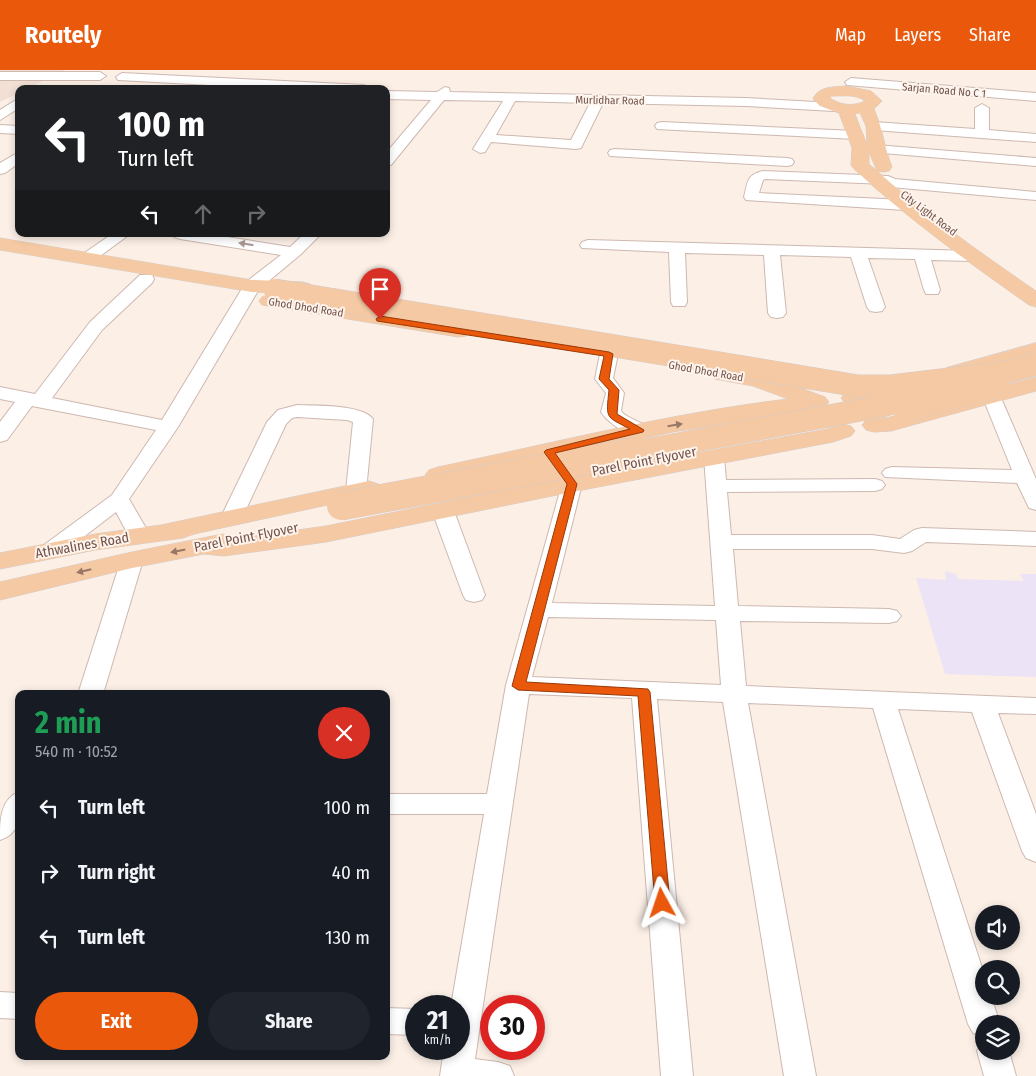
<!DOCTYPE html>
<html lang="en">
<head>
<meta charset="utf-8">
<style>
  :root { --surface:#171b24; --page:#20242c; --text:#f1f3f6; --muted:#9ea1a6; --accent:#ea580c }
  body { margin:0; font-family:"Fira Sans Condensed",sans-serif; background:var(--page); color:var(--text); height:100vh; display:flex; flex-direction:column; font-size:19px; white-space:nowrap }
  * { box-sizing:border-box; margin:0 }
  p { font-size:16px; color:var(--muted) }
  .icon { flex:none; width:28px; height:28px; fill:none; stroke:currentColor; stroke-width:2; stroke-linecap:round; stroke-linejoin:round }
  .map { position:relative; flex:1; overflow:hidden }
  .details { position:absolute; left:15px; top:620px; width:375px; height:370px; display:flex; flex-direction:column; background:var(--surface); border-radius:10px; box-shadow:0 2px 8px #0003 }
  .details>* { flex:none }
  .guide { position:absolute; left:15px; top:15px; width:375px; height:152px; border-radius:10px; box-shadow:0 2px 8px #0003; background:#202124; color:#fff; overflow:hidden }
  .buttons { position:absolute; left:975px; top:835px; display:grid; gap:10px }
  .buttons a { display:grid; place-items:center; width:45px; height:45px; border-radius:50%; background:var(--surface); box-shadow:0 2px 8px #0003; font-size:25px }
  .speed { position:absolute; left:405px; top:925px; display:flex; gap:10px; font-size:25px; font-weight:700; text-align:center }
  .speed>* { display:grid; place-content:center; width:65px; height:65px; border-radius:50%; background:var(--surface); box-shadow:0 2px 8px #0003; line-height:1 }
  .speed small { font-size:12px; font-weight:400 }
  .speed .limit { border:8px solid #d22; background:#fff; color:#111 }
  .pin { position:absolute; display:grid; place-items:center; width:42px; height:42px; color:#fff; margin:-51px -21px; border-radius:50% 50% 50% 0; rotate:-45deg; box-shadow:0 0 5px #0007 }
  .pin .icon { rotate:45deg }
  .me { position:absolute; width:55px; margin:-28px; rotate:355deg; stroke-linejoin:round; filter:drop-shadow(0 0 4px #0008) }
  .turn { display:flex; align-items:center; gap:18px; height:105px; padding:0 20px; font-size:22px }
  .turn .icon { width:65px; height:65px; stroke-width:2.5 }
  .turn b { display:block; font-size:35px; line-height:42px }
  .lanes { display:flex; align-items:center; height:48px; padding:0 20px; background:#0003; justify-content:center; gap:25px; direction:ltr }
  .lanes .off { opacity:.35 }
  .round { display:grid; place-items:center; flex:none; width:52px; height:52px; border-radius:26px; background:var(--page) }
  .overview { display:flex; align-items:center; justify-content:space-between; height:85px; padding:0 20px }
  h1 { font-size:30px; font-weight:700; line-height:38px; color:#1e9e55 }
  .primary-button { display:flex; gap:10px; margin-top:auto; padding:10px 20px }
  .primary-button a { flex:1; height:58px; border-radius:30px; background:var(--accent); color:#fff; font-size:20px; font-weight:700; line-height:58px; text-align:center }
  .primary-button a+a { background:var(--page); color:var(--text) }
  ul { padding:0; list-style:none }
  li { display:flex; align-items:center; gap:15px; height:65px; padding:0 20px }
  li div { flex:1 }
  li b { display:block; font-size:19px }
  li em { font-style:normal }
  header { display:flex; align-items:center; gap:30px; box-sizing:border-box; height:70px; padding:0 25px; background:var(--accent); color:#fff }
  header strong { font-size:24px }
  nav { display:flex; gap:28px; margin-inline-start:auto; font-size:18px }
  .map>svg:first-child { display:block }
</style>
</head>
<body>
<header>
<strong>Routely</strong>
<nav><a>Map</a><a>Layers</a><a>Share</a></nav>
</header>
<div class="map">
<svg width="1036" height="1006" viewBox="0 0 1036 1006">
  <rect width="100%" height="100%" fill="#fbefe6"/>
  <!-- residential -->
  <path fill="#f2e0d5" d="M0 0H64L27 19H19V23L0 32Z"/>
  <!-- education -->
  <path fill="#ece3f7" d="M945 501 956 504 958 509 1024 511 1020 504H1036V607L945 604 916 508 946 510Z"/>
  <g fill="none" stroke-linecap="round" stroke-linejoin="round">
    <defs>
      <g id="minor">
        <path d="M0 2H100L106 6 100 10H0Z"/>
        <path d="M122 3 364 15 370 19H283L118 10 116 7Z"/>
        <path d="M851 8 1036 23V31L847 15 845 12Z"/>
        <path d="M445 17 449 18 450 22 746 28 834 33 841 37 834 41 746 36 603 33 581 78 576 79 491 72 485 82 480 83 473 79 503 31 444 30 391 95 386 96V83L431 30 386 29V21L437 22ZM515 31 590 33 571 70 496 65Z"/>
        <path d="M19 28V38L0 50V40Z"/>
        <path d="M982 34 989 38V60L1036 64V72L874 60 867 56 874 52 975 59V38Z"/>
        <path d="M662 52 856 61 863 65 856 69 657 59 655 56 657 53Z"/>
        <path d="M0 55 19 56V64L0 63Z"/>
        <path d="M876 75 1036 88V96L871 82 869 79Z"/>
        <path d="M615 79 787 88 792 89 794 92 792 95 787 96 610 86 608 83 610 80Z"/>
        <path d="M19 82V93L5 103 0 104V93Z"/>
        <path d="M763 101 888 106 895 109 1036 122V130L891 117 885 114 765 109 763 110 759 123 905 130 910 132 913 135 910 138 905 140 746 130 744 127C748 112 746 105 763 101Z"/>
        <path d="M112 164H130L92 192H80L78 189 80 186Z"/>
        <path d="M172 164H208L290 177 304 164H321L300 185 259 219 178 357 129 429 150 465 147 470 139 472 131 470 116 442 60 485 52 487 44 485 41 480 44 475 112 425 156 360 32 336 7 370 0 372V352L15 332 0 329V317L35 324 90 252 140 205H152L154 209 152 213 102 260 52 328 162 350 246 212 281 185 180 169 174 167Z"/>
        <path d="M588 170 972 181 978 183 980 186 978 189 972 191 931 190 940 220 938 224H926L924 220 915 189 868 188 885 237 882 241 876 242 870 241 867 237 851 187 780 185 786 243 783 247 777 248 771 247 768 243 764 185 685 183 687 232 685 236H673L671 232 669 182 582 178 580 175 582 172Z"/>
        <path d="M609 279 615 280 618 284 613 308 624 323 621 341C628 350 642 350 649 360L646 364C630 368 610 355 601 342L606 323 595 309 600 284 603 280Z"/>
        <path d="M992 322 999 324 1001 328 1036 409V440L1029 438 1017 413 885 407 882 403 885 399 892 397 1012 400 983 328 985 324Z"/>
        <path d="M297 335C315 336 362 334 373 349L366 421 363 425 356 427 349 425 346 421 353 352 347 350 297 347 292 348 286 354 240 452 232 453 224 452 221 447 267 352 278 340Z"/>
        <path d="M714 381 721 383 724 387 726 410 875 409 882 411 885 415 882 419 875 421 727 422 731 465H872L900 469 914 460 922 458 1036 462V476L926 472 912 481 904 483 872 479H733L738 536 889 539 897 541 901 546 897 551 889 553 740 551 746 616 1036 628V644L998 643 1036 744V792L1026 788 1022 781 972 642 898 639 984 904V926H991L1000 954H984V967L973 963 968 954 873 638 748 633 816 1006H784L723 632 657 629 693 1006H661L632 628 529 624 475 989 498 992 510 996 514 1006H440L444 979H459V936H451L484 744H386V724H487L506 615 562 414 550 397 553 393 560 391 567 393 582 414 552 533 715 536 704 387 707 383ZM548 547 716 550 721 615 532 607Z"/>
        <path d="M443 435 451 436 454 441 485 525 482 530 474 532 466 530 463 525 432 441 435 436Z"/>
        <path d="M132 483 140 485 143 490 103 624H78L121 490 124 485Z"/>
        <path d="M19 722C19 742 23 763 0 770 0 751 0 729 19 722Z"/>
        <path d="M0 922 19 923V949L0 948Z"/>
        <path d="M386 938 416 939V965L386 964Z"/>
        <path d="M984 970V981H1009L1016 1006H984L977 981Z"/>
      </g>
      <g id="major">
        <path d="M846 16 871 21 882 31 874 39C883 59 884 77 892 97L889 101 883 102 877 101 869 82V94C921 141 978 181 1036 221V237L1029 235C968 192 908 149 854 99L851 95 852 78 839 43 820 36 813 29C818 16 834 17 846 16ZM832 26C843 26 856 24 865 31 853 37 840 35 830 28ZM860 43 866 56 867 75 855 44Z"/>
        <path d="M0 168 252 210 303 212 310 214 313 218 310 222 303 224 252 222 0 180Z"/>
        <path d="M269 225 458 255 466 256 469 261 466 266 458 267 262 235 259 231 262 227Z"/>
        <path d="M1036 273V287L954 310 946 308 943 303 946 298Z"/>
        <path d="M723 297 766 305 825 327 829 332 825 337 815 340 673 362 438 413 429 410 425 405 429 400 438 397C554 373 670 343 788 329L753 316 715 309 712 304 715 299Z"/>
        <path d="M1036 307V321L891 361 874 362 866 360 862 355 866 350 890 347Z"/>
        <path d="M895 311 903 313 906 318 903 323 853 335 845 333 841 328 845 323Z"/>
        <path d="M843 354 851 356 855 361 851 366 833 372 572 422 326 472 224 486 204 484 132 498 0 530V512L132 482 223 464 234 469 326 456 572 406 827 359Z"/>
        <path d="M369 411 378 414 382 419 378 424 194 464 183 468 95 480 0 499V483L95 464 161 455Z"/>
      </g>
    </defs>
    <!-- minor casing -->
    <use href="#minor" stroke="#ceb8b0" stroke-width="2"/>
    <!-- major casing -->
    <use href="#major" stroke="#d5ccca" stroke-width="1"/>
    <!-- minor -->
    <use href="#minor" fill="#fff" fill-rule="evenodd"/>
    <!-- major -->
    <use href="#major" fill="#f5c9a3" fill-rule="evenodd"/>
    <defs>
      <g id="major-bridge-far1">
        <path d="M275 220 858 316H891L1008 302"/>
        <path d="M990 307 1036 294"/>
        <path d="M905 341 996 317"/>
        <path d="M630 383 882 336 922 325"/>
      </g>
      <path id="major-bridge" d="M341 436 637 381"/>
    </defs>
    <!-- major-bridge-far1 casing -->
    <use href="#major-bridge-far1" stroke="#d5ccca" stroke-width="23" stroke-linecap="butt"/>
    <!-- major-bridge casing -->
    <use href="#major-bridge" stroke="#d5ccca" stroke-width="29" stroke-linecap="butt"/>
    <!-- major-bridge-far1 -->
    <use href="#major-bridge-far1" stroke="#f5c9a3" stroke-width="22"/>
    <!-- major-bridge -->
    <use href="#major-bridge" stroke="#f5c9a3" stroke-width="28"/>
  </g>
  <!-- one-way arrows -->
  <defs><path id="oneway-solid" d="M-6-.8H1V-3.2L6.5 0L1 3.2V.8H-6Z" transform="scale(1.25)"/></defs>
  <use fill="#aa9894" href="#oneway-solid" transform="translate(246 174) rotate(-171)"/>
  <g fill="#997767">
    <use href="#oneway-solid" transform="translate(675 355) rotate(-9)"/>
    <use href="#oneway-solid" transform="translate(178 481) rotate(169)"/>
    <use href="#oneway-solid" transform="translate(84 501) rotate(167)"/>
  </g>
  <!-- route -->
  <path fill="#ea580c" stroke="#983908" d="M380 246 609 282 613 284 609 309 619 320 617 344 644 360 643 362 555 383 577 414 526 612 648 619 650 622 670 833 667 837 662 839 657 837 655 833 638 626 518 620 512 616 567 414 544 382 546 380 630 359C605 346 606 349 609 320L599 309 604 286 377 251 376 249Z"/>
  <g text-anchor="middle" stroke-width="4" stroke-linejoin="round" paint-order="stroke">
    <!-- far-street labels -->
    <g font-size="11" fill="#72544d" stroke="#fef4ec">
      <text transform="translate(944 20) rotate(5)" y="4">Sarjan Road No C 1</text>
      <text transform="translate(610 30) rotate(1)" y="4">Murlidhar Road</text>
      <text transform="translate(929 143) rotate(37)" y="4">City Light Road</text>
      <text transform="translate(306 237) rotate(9)" y="4">Ghod Dhod Road</text>
      <text transform="translate(706 301) rotate(10)" y="4">Ghod Dhod Road</text>
    </g>
    <!-- street labels -->
    <g font-size="14" fill="#72544d" stroke="#fef4ec">
      <text transform="translate(644 391) rotate(-11)" y="5">Parel Point Flyover</text>
      <text transform="translate(246 467) rotate(-11)" y="5">Parel Point Flyover</text>
      <text transform="translate(82 475) rotate(-10)" y="5">Athwalines Road</text>
    </g>
  </g>
</svg>
<div class="buttons">
<a><svg class="icon" aria-label="sound" viewBox="0 0 24 24"><path d="M4 9h4l5-4v14l-5-4H4zM17 9q2 3 0 6"/></svg></a>
<a><svg class="icon" aria-label="search" viewBox="0 0 24 24"><circle cx="10" cy="10" r="6"/><path d="M15 15l6 6"/></svg></a>
<a><svg class="icon" aria-label="layers" viewBox="0 0 24 24"><path d="M12 4l9 5-9 5-9-5zM3 14l9 5 9-5"/></svg></a>
</div>
<div class="speed"><div>21<small>km/h</small></div><div class="limit">30</div></div>
<div class="pin" style="left:380px;top:249px;background:#d93025"><svg class="icon" aria-label="arrive" viewBox="0 0 24 24"><path d="M6 21V4h12l-3 4 3 4H6"/></svg></div>
<svg class="me" style="left:662px;top:833px" viewBox="-20 -20 40 40"><path d="M0-17L14 15 0 8-14 15z" fill="#ea580c" stroke="#fff" stroke-width="4"/></svg>
<div class="guide">
<div class="turn"><svg class="icon" aria-label="left" viewBox="0 0 24 24"><path d="M17 20v-9H6M10 6l-5 5 5 5"/></svg><div><b>100 m</b>Turn left</div></div>
<div class="lanes"><svg class="icon" aria-label="left" viewBox="0 0 24 24"><path d="M17 20v-9H6M10 6l-5 5 5 5"/></svg><svg class="icon off" aria-label="ahead" viewBox="0 0 24 24"><path d="M12 20V5M6 11l6-6 6 6"/></svg><svg class="icon off" aria-label="right" viewBox="0 0 24 24"><path d="M7 20v-9h11M14 6l5 5-5 5"/></svg></div>
</div>
<section class="details">
<div class="overview"><div><h1>2 min</h1><p>540 m · 10:52</p></div><a class="round" style="background:#d93025;color:#fff"><svg class="icon" aria-label="close" viewBox="0 0 24 24"><path d="M6 6l12 12M18 6L6 18"/></svg></a></div>
<ul>
<li><svg class="icon" aria-label="left" viewBox="0 0 24 24"><path d="M17 20v-9H6M10 6l-5 5 5 5"/></svg><div><b>Turn left</b></div><em>100 m</em></li>
<li><svg class="icon" aria-label="right" viewBox="0 0 24 24"><path d="M7 20v-9h11M14 6l5 5-5 5"/></svg><div><b>Turn right</b></div><em>40 m</em></li>
<li><svg class="icon" aria-label="left" viewBox="0 0 24 24"><path d="M17 20v-9H6M10 6l-5 5 5 5"/></svg><div><b>Turn left</b></div><em>130 m</em></li>
</ul>
<div class="primary-button"><a>Exit</a><a>Share</a></div>
</section>
</div>
</body>
</html>
